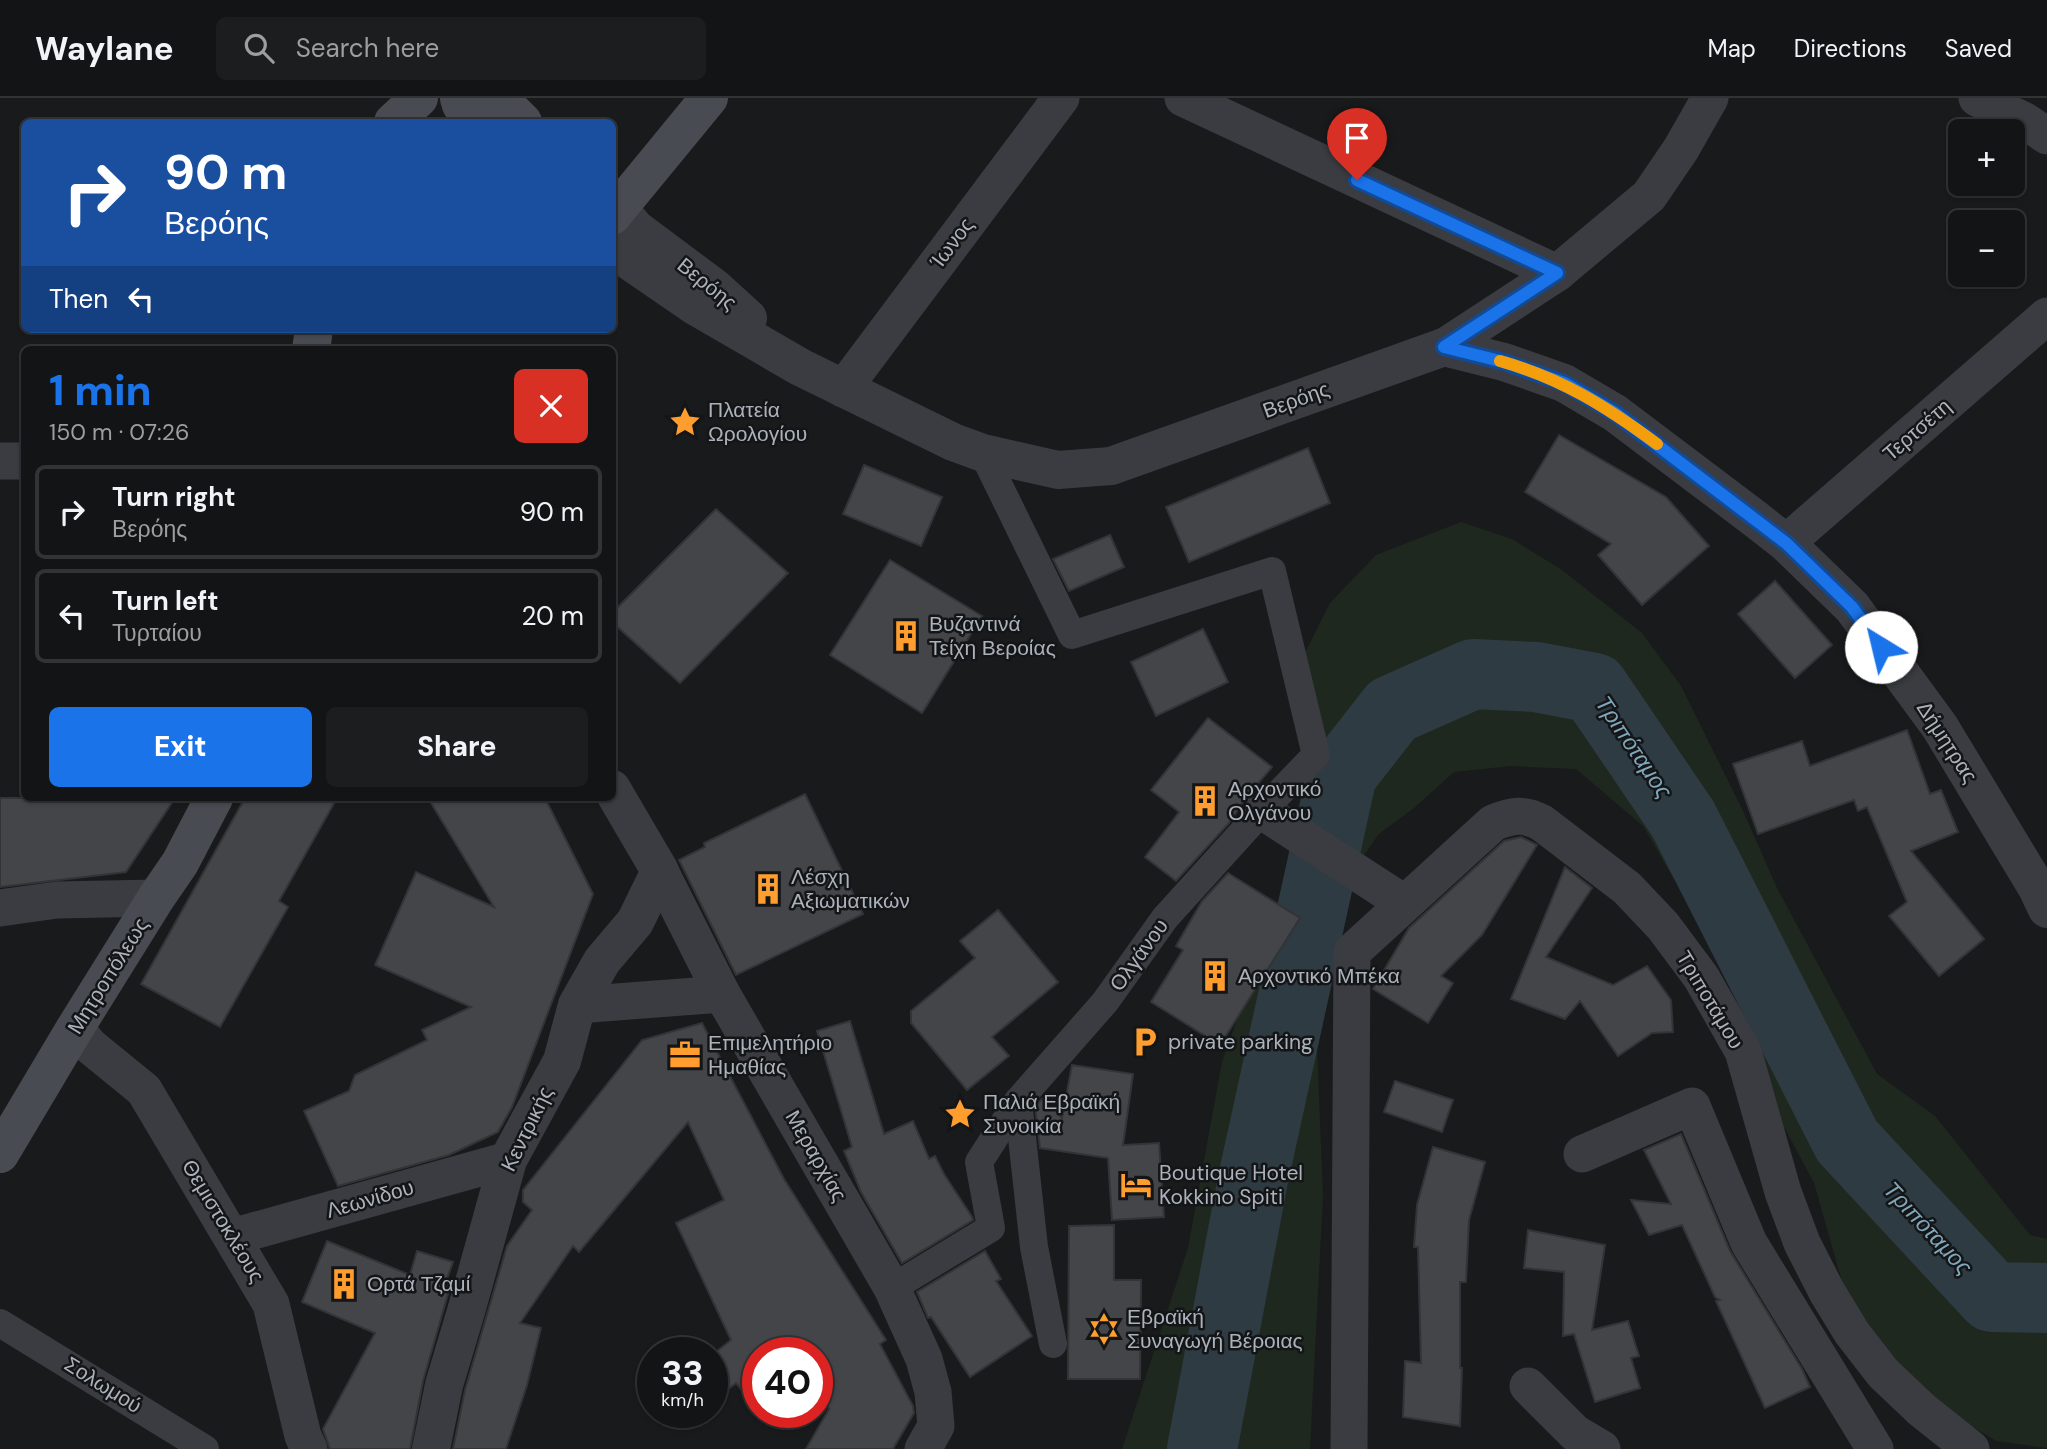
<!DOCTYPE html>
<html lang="en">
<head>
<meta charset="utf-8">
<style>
  :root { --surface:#131415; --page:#1c1d1e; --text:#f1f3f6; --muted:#9d9ea0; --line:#323334; --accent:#1a73e8 }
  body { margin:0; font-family:"DM Sans",sans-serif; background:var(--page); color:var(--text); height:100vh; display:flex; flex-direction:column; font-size:26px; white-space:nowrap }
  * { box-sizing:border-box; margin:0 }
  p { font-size:23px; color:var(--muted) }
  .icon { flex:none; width:38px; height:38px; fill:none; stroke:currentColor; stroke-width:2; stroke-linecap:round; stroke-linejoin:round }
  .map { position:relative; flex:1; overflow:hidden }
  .details { position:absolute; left:21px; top:248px; width:595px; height:455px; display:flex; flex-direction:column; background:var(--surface); border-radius:10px; box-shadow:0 2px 5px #0004,0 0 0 2px var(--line) }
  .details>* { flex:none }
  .top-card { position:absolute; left:21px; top:21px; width:595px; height:214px; border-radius:10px; box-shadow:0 2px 5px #0004,0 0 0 2px var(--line); background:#1a4fa0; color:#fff; overflow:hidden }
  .tools { position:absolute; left:1948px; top:21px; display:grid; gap:14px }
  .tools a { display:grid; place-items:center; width:77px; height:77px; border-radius:10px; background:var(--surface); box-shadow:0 2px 5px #0004,0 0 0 2px var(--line); font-size:35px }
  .speed { position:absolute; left:637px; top:1239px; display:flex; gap:14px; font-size:35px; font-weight:700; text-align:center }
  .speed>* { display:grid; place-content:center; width:91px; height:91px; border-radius:50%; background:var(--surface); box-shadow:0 2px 5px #0004,0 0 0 2px var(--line); line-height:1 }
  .speed small { font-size:18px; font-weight:400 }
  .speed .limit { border:10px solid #d22; background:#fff; color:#111 }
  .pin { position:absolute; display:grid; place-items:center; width:60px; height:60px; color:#fff; margin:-72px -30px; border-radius:50% 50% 50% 0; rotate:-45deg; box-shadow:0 0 7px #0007 }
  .pin .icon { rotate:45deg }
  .me { position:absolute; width:77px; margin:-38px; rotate:324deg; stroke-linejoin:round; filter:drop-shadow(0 0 5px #0008) }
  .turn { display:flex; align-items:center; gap:24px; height:147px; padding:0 28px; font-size:32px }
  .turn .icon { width:91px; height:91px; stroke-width:2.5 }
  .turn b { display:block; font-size:49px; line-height:60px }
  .then { display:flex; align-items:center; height:66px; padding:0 28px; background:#0003; gap:14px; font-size:26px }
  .round { display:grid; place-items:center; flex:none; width:74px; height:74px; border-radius:10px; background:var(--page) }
  .summary { display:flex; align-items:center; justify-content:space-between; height:119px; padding:0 28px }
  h1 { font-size:42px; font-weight:800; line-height:52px; color:var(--accent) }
  .cta { display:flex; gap:14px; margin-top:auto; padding:14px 28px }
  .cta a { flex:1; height:80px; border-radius:10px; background:var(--accent); color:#fff; font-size:28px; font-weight:800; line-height:80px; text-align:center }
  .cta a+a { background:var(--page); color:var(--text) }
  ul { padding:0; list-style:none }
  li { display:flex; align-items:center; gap:21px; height:94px; margin:0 14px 10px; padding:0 14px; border:4px solid var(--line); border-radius:10px }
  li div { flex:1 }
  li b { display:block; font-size:26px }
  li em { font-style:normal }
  header { display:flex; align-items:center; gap:42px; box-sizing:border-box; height:98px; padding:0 35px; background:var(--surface); border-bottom:2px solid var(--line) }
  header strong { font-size:33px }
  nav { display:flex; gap:38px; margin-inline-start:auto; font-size:24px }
  .search { width:490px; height:63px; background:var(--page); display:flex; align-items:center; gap:18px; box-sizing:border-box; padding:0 24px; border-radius:10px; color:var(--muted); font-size:26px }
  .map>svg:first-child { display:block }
</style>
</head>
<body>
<header>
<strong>Waylane</strong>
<div class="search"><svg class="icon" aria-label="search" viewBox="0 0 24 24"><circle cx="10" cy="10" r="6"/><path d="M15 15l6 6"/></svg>Search here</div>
<nav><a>Map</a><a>Directions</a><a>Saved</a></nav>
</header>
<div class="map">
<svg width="2047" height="1351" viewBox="0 0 2047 1351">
  <rect width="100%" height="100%" fill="#191a1c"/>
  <!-- green -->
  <g fill="#1f281f">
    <path d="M1461 424 1512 441 1562 472 1642 535 1681 588 1744 715 1777 790 1877 976 1935 1018 2030 1137 2047 1141V1350L1996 1343 1927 1301 1851 1215 1814 1085 1765 993 1753 931 1729 876 1643 728 1576 671 1510 668 1454 674 1414 710 1379 736 1356 768 1302 733 1316 657 1300 565 1330 505 1376 457Z"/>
    <path d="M1300 744 1350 776 1327 858 1317 950 1323 1097 1310 1351H1122L1188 1150 1222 964 1239 916 1271 870Z"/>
  </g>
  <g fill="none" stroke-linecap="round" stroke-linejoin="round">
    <!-- river -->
    <path stroke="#2e3b42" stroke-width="70" d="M1202 1351 1253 1081 1342 676 1392 612 1473 576 1536 579 1594 590 1683 721 1847 1043 1992 1199 2047 1200"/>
  </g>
  <!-- building -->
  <g fill="#434549" stroke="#333438" stroke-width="2">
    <path d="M1559 337 1666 399 1709 448 1642 507 1598 457 1611 446 1525 394Z"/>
    <path d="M1308 350 1330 405 1189 464 1166 409Z"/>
    <path d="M864 367 942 399 921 448 843 416Z"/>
    <path d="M716 411 788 475 680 585 612 524V515Z"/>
    <path d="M1110 437 1124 469 1069 493 1053 461Z"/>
    <path d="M890 462 982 518 922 615 830 557Z"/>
    <path d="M1775 483 1832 547 1795 580 1738 516Z"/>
    <path d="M1203 531 1228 584 1156 618 1131 564Z"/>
    <path d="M1208 620 1272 669 1245 701 1229 725 1176 783 1145 759 1179 714 1151 692Z"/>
    <path d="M1907 632 1930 696 1941 692 1958 734 1911 753 1984 841 1939 878 1889 818 1907 804 1867 709 1858 713 1854 702 1758 736 1733 666 1802 643 1810 668Z"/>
    <path d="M805 696 863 816 736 877 679 762 705 749 704 745Z"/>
    <path d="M0 700H175L126 774 0 789Z"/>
    <path d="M245 700H337L279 803 288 809 220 929 141 886Z"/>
    <path d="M428 700H545L593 796 512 1009 498 1034 449 1057 338 1088 304 1013 349 993 355 977 427 942 422 932 471 909 375 867 416 774 494 809Z"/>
    <path d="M1521 739 1537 747 1482 837 1441 878 1453 885 1428 925 1373 891 1409 830 1504 743Z"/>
    <path d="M1565 769 1592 790 1546 859 1613 887 1647 868 1671 902 1673 934 1652 935 1618 958 1580 903 1565 921 1511 901Z"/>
    <path d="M1228 775 1300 820 1220 947 1151 904 1183 852 1176 848 1202 803Z"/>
    <path d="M998 812 1058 884 992 939 1009 958 967 992 911 925V913L975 860 960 843Z"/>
    <path d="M850 923 884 1036 913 1023 929 1061 935 1058 944 1076 972 1119 973 1122 902 1165 861 1094 844 1053 852 1049 817 933Z"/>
    <path d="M702 925 784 1081 886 1242 880 1246 913 1308 914 1315 893 1351H806L829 1311 817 1288V1255H758V1311L736 1285 712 1304V1257L731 1242 676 1125 724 1102 688 1024 579 1154 573 1148 520 1225 541 1230 527 1287 506 1351H453L465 1292 507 1148 532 1112 523 1104V1092L642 942Z"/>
    <path d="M1072 967 1133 976 1123 1047 1159 1045 1164 1119 1112 1122 1108 1060 1040 1050 1035 1008 1044 999 1062 1020Z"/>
    <path d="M1395 983 1453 1002 1442 1034 1384 1014Z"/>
    <path d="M1681 1036 1730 1153 1802 1271 1810 1289 1765 1310 1716 1203 1720 1202 1715 1199 1682 1127 1649 1137 1631 1102 1671 1106 1644 1052Z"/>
    <path d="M1433 1049 1485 1064 1469 1122 1466 1184H1460V1270H1462L1460 1328 1403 1319 1405 1263 1421 1265 1418 1149H1414L1417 1107Z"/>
    <path d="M1114 1127V1182H1141L1140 1281H1068L1069 1128Z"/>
    <path d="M1528 1132 1605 1147 1592 1232 1628 1223 1639 1258 1631 1260 1640 1290 1595 1304 1574 1236 1563 1238 1564 1174 1524 1170Z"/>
    <path d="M327 1143 410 1177 417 1153 453 1164 442 1195 452 1182 423 1283 410 1351H330L323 1331 375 1235 302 1204Z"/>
    <path d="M985 1153 1001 1181 996 1183 1032 1238 970 1279 931 1219 928 1220 917 1194Z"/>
  </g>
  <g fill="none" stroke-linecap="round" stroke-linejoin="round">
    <!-- pedestrian -->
    <g stroke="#3a3c41" stroke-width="28">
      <path d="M983 355 1072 537 1272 473 1316 657 1262 713 1165 820 1105 904 1018 1003 1034 1149 1053 1246"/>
      <path d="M892 1190 991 1130 979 1064 1018 1003"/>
      <path d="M0 1225 205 1351"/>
    </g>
    <!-- minor -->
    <g stroke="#3a3c41" stroke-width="37">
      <path d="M1183 0 1557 175"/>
      <path d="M1977 0 2025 23 2047 38"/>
      <path d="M1444 249 1557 175 1649 98 1681 51 1710 0"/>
      <path d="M843 291 1061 0"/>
      <path d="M0 363H24"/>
      <path d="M1786 445 2047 218"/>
      <path d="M1262 713 1404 805"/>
      <path d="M660 773 722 896 892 1190 924 1261 933 1294 936 1328 923 1351"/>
      <path d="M0 810 57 802 156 800"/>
      <path d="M577 907 722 896"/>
      <path d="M75 930 90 948 144 992 271 1206 303 1338 309 1351"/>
      <path d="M1582 1056 1692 1008 1749 1145 1875 1351"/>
      <path d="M232 1139 508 1062"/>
      <path d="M1528 1288 1575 1335 1602 1351"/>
      <path d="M1349 1351 1352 854 1493 725C1512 717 1524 715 1542 725L1627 790 1663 828 1701 879 1743 953 1783 1094 1802 1145 1827 1194 1852 1235 1883 1275 1922 1312 1971 1351"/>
    </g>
    <!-- tertiary -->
    <g stroke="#3a3c41" stroke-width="38">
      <path d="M619 111 636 131 715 190 748 220"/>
      <path d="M612 151 695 208 800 269 953 344 983 355 1058 372 1111 368 1444 249 1504 264 1564 285 1615 315 1754 420 1786 445 1852 509 1940 629 2037 790 2047 811"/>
      <path d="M431 1351 444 1287 467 1210 508 1062 562 963 577 907 602 863 635 824 660 773 612 691"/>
    </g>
    <!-- secondary -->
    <g stroke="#484b51" stroke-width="38">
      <path d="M459 0 461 7 479 24"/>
      <path d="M499 0 523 24"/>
      <path d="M393 24 419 0"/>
      <path d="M612 118 709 0"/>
      <path d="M311 252 314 231"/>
      <path d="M0 1056 75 930 156 800 180 765 214 700"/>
    </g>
  </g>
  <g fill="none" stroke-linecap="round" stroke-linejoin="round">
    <defs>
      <path id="route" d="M1357 82 1557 175 1444 249 1504 264 1564 285 1615 315 1786 445 1852 509 1881 549"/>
    </defs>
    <!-- route casing -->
    <use href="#route" stroke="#114b97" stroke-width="18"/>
    <!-- route -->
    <use href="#route" stroke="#1a73e8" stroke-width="12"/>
    <!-- slow -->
    <path stroke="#f59e0b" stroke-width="12" d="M1500 263C1561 280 1607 309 1657 346"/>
  </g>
  <!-- icons -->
  <defs>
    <symbol id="sight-bare" viewBox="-9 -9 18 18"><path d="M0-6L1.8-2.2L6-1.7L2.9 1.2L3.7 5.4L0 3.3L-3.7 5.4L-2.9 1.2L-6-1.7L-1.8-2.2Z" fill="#ff9e2e" stroke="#141517" stroke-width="2.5" paint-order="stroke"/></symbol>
    <symbol id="building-bare" viewBox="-9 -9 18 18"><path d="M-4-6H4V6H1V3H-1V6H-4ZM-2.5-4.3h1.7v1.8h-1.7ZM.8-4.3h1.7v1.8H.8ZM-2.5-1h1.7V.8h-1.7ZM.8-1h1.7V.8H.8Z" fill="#ff9e2e" stroke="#141517" stroke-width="2.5" paint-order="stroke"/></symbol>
    <symbol id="parking-bare" viewBox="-9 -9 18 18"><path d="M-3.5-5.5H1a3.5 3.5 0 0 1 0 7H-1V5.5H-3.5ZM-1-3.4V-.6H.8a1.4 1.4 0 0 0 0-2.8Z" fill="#ff9e2e" stroke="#141517" stroke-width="2.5" paint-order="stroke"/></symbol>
    <symbol id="office-bare" viewBox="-9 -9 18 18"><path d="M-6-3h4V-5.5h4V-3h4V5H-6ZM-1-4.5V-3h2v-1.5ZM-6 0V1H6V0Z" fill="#ff9e2e" stroke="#141517" stroke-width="2.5" paint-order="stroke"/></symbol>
    <symbol id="hotel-bare" viewBox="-9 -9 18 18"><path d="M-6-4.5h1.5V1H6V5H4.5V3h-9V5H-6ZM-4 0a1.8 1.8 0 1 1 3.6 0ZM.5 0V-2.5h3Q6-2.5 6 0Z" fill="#ff9e2e" stroke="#141517" stroke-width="2.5" paint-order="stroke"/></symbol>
    <symbol id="synagogue-bare" viewBox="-9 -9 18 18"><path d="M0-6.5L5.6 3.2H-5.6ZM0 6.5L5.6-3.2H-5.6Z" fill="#ff9e2e" stroke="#141517" stroke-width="2.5" paint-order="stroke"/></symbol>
  </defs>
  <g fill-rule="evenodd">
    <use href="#sight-bare" x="663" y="302" width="44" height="44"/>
    <use href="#building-bare" x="884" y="516" width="44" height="44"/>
    <use href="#building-bare" x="1183" y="681" width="44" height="44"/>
    <use href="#building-bare" x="746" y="769" width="44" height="44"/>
    <use href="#building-bare" x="1193" y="856" width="44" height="44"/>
    <use href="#parking-bare" x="1123" y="922" width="44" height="44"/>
    <use href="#office-bare" x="663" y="935" width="44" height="44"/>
    <use href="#sight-bare" x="938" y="994" width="44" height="44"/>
    <use href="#hotel-bare" x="1114" y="1065" width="44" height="44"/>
    <use href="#building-bare" x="322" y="1164" width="44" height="44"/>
    <use href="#synagogue-bare" x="1082" y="1209" width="44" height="44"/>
  </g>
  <g text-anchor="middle" stroke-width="5" stroke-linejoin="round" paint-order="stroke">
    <!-- street labels -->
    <g font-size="21" fill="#abb2bc" stroke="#141517">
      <text transform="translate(952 145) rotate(-53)" y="7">Ίωνος</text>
      <text transform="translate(707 186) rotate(39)" y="7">Βερόης</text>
      <text transform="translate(1296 302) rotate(-20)" y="7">Βερόης</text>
      <text transform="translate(1917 332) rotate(-41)" y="7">Τερτσέτη</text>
      <text transform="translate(1947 644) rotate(57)" y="7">Δήμητρας</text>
      <text transform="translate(1139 857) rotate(-54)" y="7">Ολγάνου</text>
      <text transform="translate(108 878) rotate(-58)" y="7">Μητροπόλεως</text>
      <text transform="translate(1710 902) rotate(59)" y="7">Τριποτάμου</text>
      <text transform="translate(527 1031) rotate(-64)" y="7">Κεντρικής</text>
      <text transform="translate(816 1058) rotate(60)" y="7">Μεραρχίας</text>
      <text transform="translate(370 1101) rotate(-16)" y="7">Λεωνίδου</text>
      <text transform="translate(223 1123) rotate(59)" y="7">Θεμιστοκλέους</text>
      <text transform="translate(103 1287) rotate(32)" y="7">Σολωμού</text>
    </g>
    <!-- poi labels -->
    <g font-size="21" fill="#abb2bc" stroke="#141517" text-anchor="start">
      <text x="708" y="319">Πλατεία<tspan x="708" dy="24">Ωρολογίου</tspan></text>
      <text x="929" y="533">Βυζαντινά<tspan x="929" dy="24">Τείχη Βεροίας</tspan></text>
      <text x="1228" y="698">Αρχοντικό<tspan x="1228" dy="24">Ολγάνου</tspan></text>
      <text x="791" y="786">Λέσχη<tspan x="791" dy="24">Αξιωματικών</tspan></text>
      <text x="1238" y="885">Αρχοντικό Μπέκα</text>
      <text x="1168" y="951">private parking</text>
      <text x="708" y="952">Επιμελητήριο<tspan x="708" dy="24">Ημαθίας</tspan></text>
      <text x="983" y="1011">Παλιά Εβραϊκή<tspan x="983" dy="24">Συνοικία</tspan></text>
      <text x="1159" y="1082">Boutique Hotel<tspan x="1159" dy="24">Kokkino Spiti</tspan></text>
      <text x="367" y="1193">Ορτά Τζαμί</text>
      <text x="1127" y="1226">Εβραϊκή<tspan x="1127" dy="24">Συναγωγή Βέροιας</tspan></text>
    </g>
    <!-- water labels -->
    <g font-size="23" font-style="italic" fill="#80a6ba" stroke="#141517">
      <text transform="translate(1634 649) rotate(56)" y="8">Τριπόταμος</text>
      <text transform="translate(1928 1130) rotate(47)" y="8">Τριπόταμος</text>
    </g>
  </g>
</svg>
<div class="tools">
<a>+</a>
<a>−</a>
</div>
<div class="speed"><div>33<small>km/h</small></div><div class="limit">40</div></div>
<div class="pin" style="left:1357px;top:82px;background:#d93025"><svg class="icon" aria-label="arrive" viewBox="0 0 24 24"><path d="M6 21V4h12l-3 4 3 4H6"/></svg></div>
<svg class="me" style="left:1881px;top:549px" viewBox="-20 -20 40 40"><circle r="19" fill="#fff"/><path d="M0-13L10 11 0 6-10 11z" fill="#1a73e8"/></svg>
<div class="top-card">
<div class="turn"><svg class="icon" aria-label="right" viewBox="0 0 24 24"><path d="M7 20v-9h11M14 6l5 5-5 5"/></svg><div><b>90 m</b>Βερόης</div></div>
<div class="then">Then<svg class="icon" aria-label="left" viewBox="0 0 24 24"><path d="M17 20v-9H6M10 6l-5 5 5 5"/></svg></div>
</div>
<section class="details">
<div class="summary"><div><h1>1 min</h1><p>150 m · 07:26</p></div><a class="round" style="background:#d93025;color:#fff"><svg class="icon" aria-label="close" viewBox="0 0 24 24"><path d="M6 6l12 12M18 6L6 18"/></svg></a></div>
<ul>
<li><svg class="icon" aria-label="right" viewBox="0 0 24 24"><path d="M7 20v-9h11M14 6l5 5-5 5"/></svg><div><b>Turn right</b><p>Βερόης</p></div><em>90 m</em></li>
<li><svg class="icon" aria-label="left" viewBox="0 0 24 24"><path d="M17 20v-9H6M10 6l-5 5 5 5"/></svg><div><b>Turn left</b><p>Τυρταίου</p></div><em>20 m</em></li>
</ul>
<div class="cta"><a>Exit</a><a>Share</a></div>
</section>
</div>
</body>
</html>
